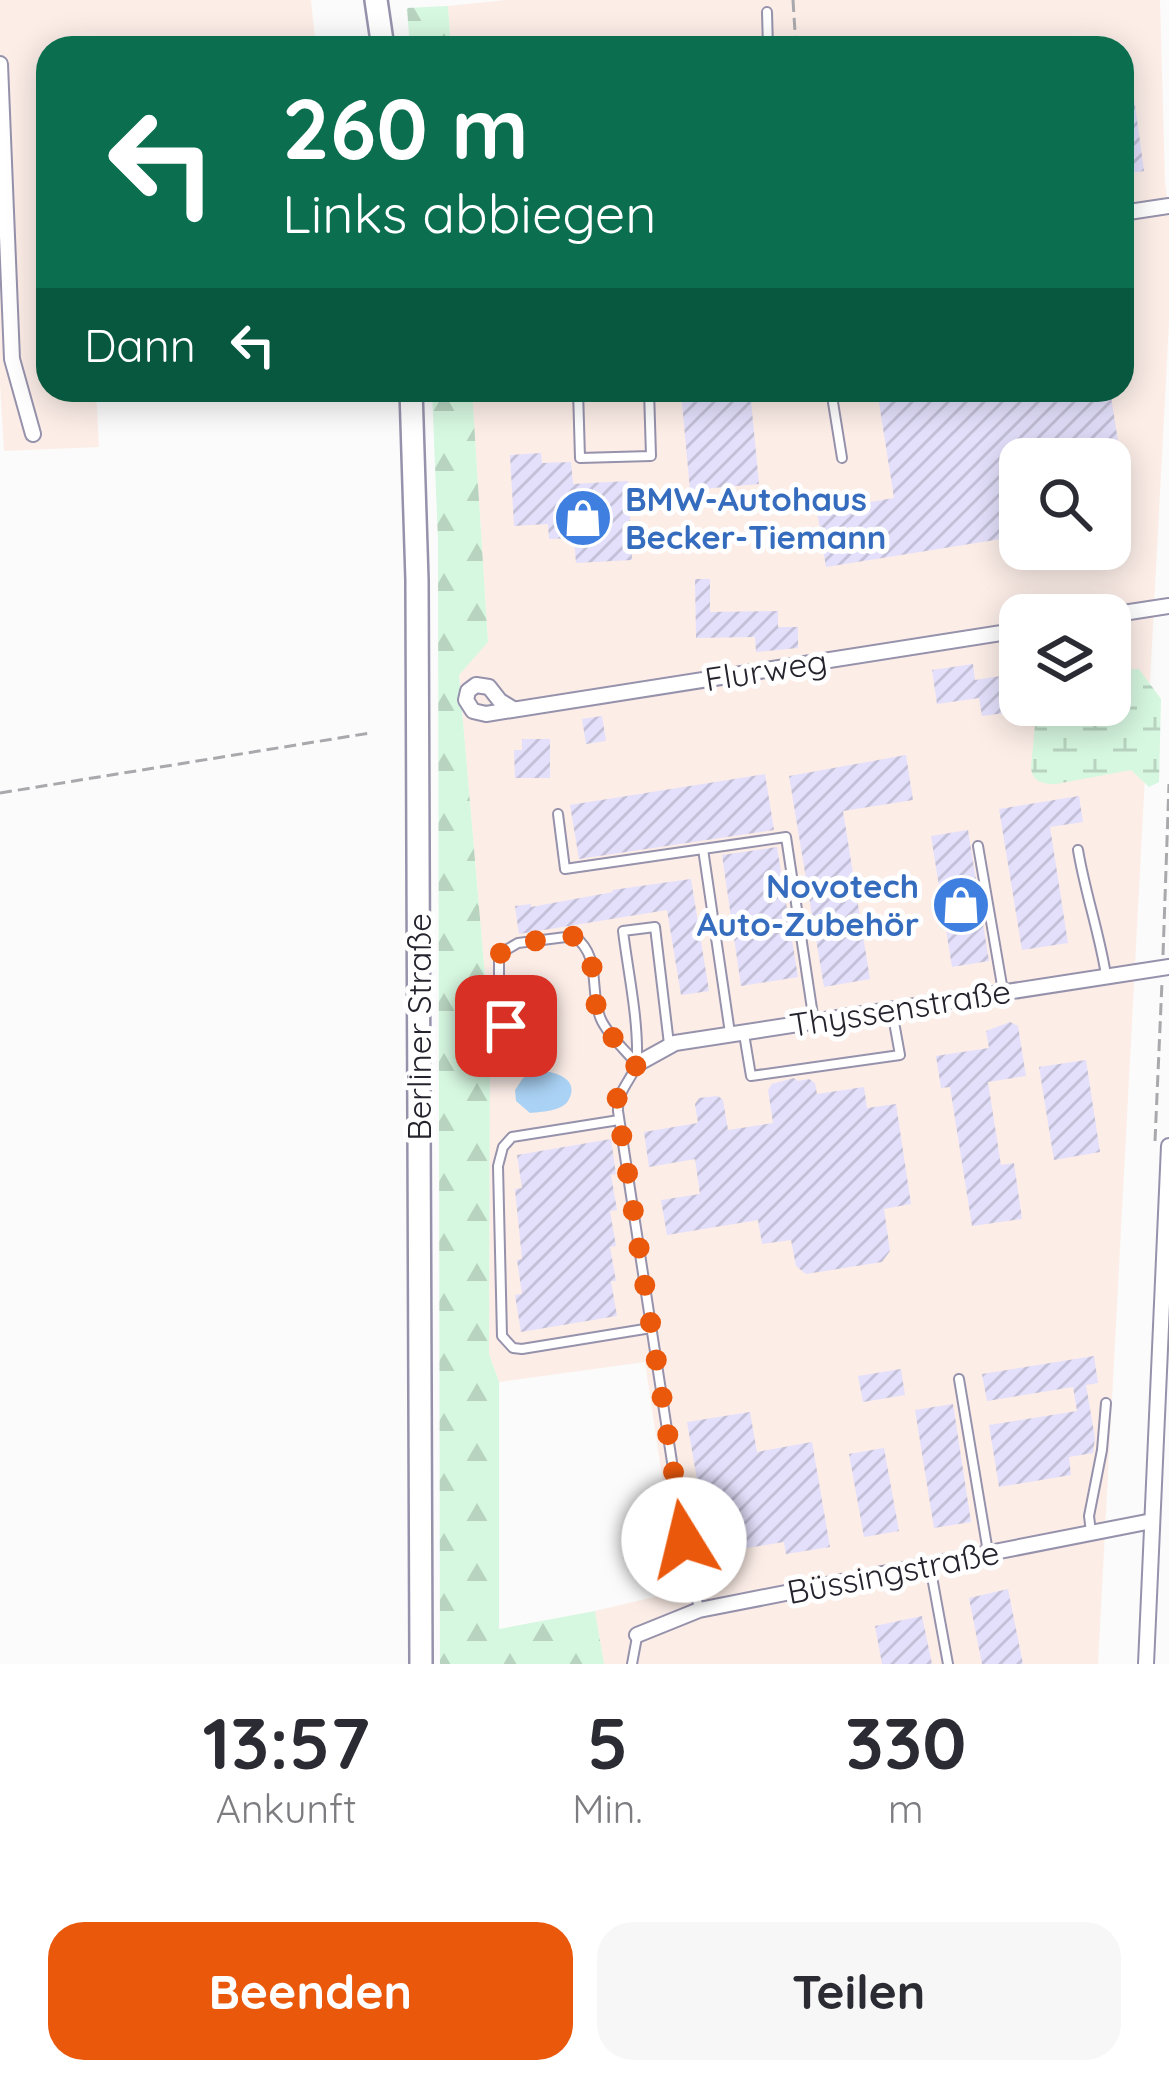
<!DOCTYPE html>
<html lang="de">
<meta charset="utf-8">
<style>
body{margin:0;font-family:Quicksand,sans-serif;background:#f7f7f7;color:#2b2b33;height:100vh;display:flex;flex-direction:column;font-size:45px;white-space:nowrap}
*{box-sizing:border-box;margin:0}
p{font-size:39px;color:#7c7c81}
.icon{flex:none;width:66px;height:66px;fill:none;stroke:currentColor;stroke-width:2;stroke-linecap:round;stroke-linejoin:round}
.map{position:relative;height:1664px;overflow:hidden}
.panel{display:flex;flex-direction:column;background:#fff;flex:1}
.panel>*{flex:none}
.guide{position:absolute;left:36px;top:36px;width:1098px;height:366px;border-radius:36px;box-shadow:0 6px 30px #0003;background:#0b6e4f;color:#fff;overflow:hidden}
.controls{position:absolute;left:999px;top:438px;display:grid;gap:24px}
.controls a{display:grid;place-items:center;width:132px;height:132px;border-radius:24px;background:#fff;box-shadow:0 6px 30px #0003;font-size:60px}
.pin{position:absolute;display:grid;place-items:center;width:102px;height:102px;color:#fff;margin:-51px;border-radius:24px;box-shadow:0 6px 18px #0006}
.me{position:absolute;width:132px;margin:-66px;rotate:351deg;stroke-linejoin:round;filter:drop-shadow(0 0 9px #0008)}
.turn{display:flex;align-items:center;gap:42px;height:252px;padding:0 48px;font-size:54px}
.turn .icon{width:156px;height:156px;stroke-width:2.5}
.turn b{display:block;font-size:84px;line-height:102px}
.then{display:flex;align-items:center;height:114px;padding:0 48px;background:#0003;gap:24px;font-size:45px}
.eta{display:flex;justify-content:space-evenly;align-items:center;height:204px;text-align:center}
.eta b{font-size:72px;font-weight:700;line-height:84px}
.cta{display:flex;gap:24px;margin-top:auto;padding:24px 48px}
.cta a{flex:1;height:138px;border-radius:36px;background:#ea580c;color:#fff;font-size:48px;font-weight:700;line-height:138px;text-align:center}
.cta a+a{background:#f7f7f7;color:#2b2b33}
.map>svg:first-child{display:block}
.industrial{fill:#fcede7;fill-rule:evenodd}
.forest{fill:url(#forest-firs)}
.wetland{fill:url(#wetland-marsh)}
.water{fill:#aad2f4}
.building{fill:url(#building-hatch)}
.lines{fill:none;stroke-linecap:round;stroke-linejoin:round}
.service-casing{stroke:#9692ac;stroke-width:12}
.minor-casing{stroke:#9692ac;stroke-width:18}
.primary-casing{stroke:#9692ac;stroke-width:26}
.path{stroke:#a9a8ac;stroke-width:3;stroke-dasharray:12 6;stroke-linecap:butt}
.service{stroke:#fff;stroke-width:8}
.minor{stroke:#fff;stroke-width:14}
.primary{stroke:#fff;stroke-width:21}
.route{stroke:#ea580c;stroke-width:21;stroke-dasharray:0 37.8}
.labels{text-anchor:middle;stroke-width:10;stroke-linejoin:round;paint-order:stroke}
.shop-label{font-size:33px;font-weight:bold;fill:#366cbe;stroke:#fff;text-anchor:start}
.street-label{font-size:33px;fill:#25242e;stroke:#fff}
</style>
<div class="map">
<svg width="1169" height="1664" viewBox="0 0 1169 1664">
<defs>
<pattern id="forest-firs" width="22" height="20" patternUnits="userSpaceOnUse" patternTransform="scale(3)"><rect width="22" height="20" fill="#d6f7e0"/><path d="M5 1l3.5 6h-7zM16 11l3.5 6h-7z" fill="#b8d4c0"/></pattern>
<pattern id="wetland-marsh" width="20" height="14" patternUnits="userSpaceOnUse" patternTransform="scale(3)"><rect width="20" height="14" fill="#d6f7e0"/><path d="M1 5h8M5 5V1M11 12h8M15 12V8" fill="none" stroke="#b8d4c0"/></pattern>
<pattern id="building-hatch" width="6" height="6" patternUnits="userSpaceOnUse" patternTransform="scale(3)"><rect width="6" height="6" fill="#e4e0fc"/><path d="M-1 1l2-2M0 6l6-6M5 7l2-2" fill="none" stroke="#c3c0d8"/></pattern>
</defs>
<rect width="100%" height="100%" fill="#fbfbfb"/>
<g class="industrial">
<path d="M0,0H311L316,48H48V390H96L99,447L4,451L0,384Z"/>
<path d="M506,0H1160L1165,182L1169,214V323L1098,1664H604L595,1611L679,1591L645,1362L499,1382L489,1354L490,1034L459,674L488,641L472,390H1122V48H451L448,6ZM1020,459H1110V549H1020ZM1020,615H1110V705H1020Z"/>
</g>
<g class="forest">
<path d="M448,6L451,48H410L407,8Z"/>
<path d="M432,390H472L488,642L459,675L490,1034L489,1354L499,1382V1629L595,1611L604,1664H440L438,540Z"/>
</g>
<path class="wetland" d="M1132,669H1139L1161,699L1159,782L1149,787L1131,770L1056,784C1043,784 1032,782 1031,767L1037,705H1110V674Z"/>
<path class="water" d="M540,1071C556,1071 581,1080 568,1101C562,1111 540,1112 530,1113L516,1101L515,1090L523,1078Z"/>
<g class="building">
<path d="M1134,98L1144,171L1122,174V100Z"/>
<path d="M704,390H750L759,484L690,490L681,392Z"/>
<path d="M877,390H1110L1130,518L1110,522V459H1020V536L826,567L817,511L894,498Z"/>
<path d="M541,453L542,463L571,462L573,484L628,481L632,560L576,563L574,538L549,539L548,524L514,526L510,455Z"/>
<path d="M695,579H710V612L778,611V627H798V648L756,652L755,637L696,638Z"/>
<path d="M1020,651V689L1013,690L1007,653Z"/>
<path d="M973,664L975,680L1007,675L1012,712L982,716L979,698L937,704L932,670Z"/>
<path d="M602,716L606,741L586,744L582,719Z"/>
<path d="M522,739H550V778H515L514,750H522Z"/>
<path d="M906,755L913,800L843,811L870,979L824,987L789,776Z"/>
<path d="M765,774L774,830L579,859L570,805Z"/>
<path d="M1079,796L1083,822L1050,827L1068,943L1022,950L999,809Z"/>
<path d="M968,830L989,961L952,967L931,836Z"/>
<path d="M777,847L798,977L741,986L722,855Z"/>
<path d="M691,879L709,991L681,995L667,910L519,934L515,906L531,904V907L613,892L612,890Z"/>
<path d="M1010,1022L1018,1026L1026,1076L988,1082L1001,1165L1014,1163L1022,1219L972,1226L950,1087L941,1088L936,1056L989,1048L986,1031Z"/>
<path d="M1086,1060L1100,1152L1054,1160L1039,1067Z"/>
<path d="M794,1078L798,1081L809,1079L815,1083L817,1094L864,1087L867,1108L896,1104L911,1204L884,1209L890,1251L882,1262L806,1274L796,1266L791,1240L762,1244L758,1220L667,1235L661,1200L700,1194L695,1159L649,1167L644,1132L698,1123L695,1104L699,1098L718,1096L723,1100L728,1130L773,1123L768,1090L772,1084Z"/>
<path d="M611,1139L616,1174L611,1175L617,1210L610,1211L616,1246L610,1247L616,1281H611L617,1316L521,1332L515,1295L522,1294L517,1260L522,1259L515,1189L522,1188L517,1155Z"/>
<path d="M1094,1356L1098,1383L1086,1385L1095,1438L1093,1453L1069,1457L1071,1475L999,1487L989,1425L1077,1411L1073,1387L987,1401L982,1374Z"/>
<path d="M901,1369L905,1395L863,1402L858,1376Z"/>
<path d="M953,1404L971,1522L934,1528L915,1410Z"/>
<path d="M750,1412L757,1452L812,1442L830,1547L786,1554L784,1542L710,1554L687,1422Z"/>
<path d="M884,1448L899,1531L864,1537L849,1454Z"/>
<path d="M1008,1589L1023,1664H982L969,1598Z"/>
<path d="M922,1616L932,1664H882L875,1626Z"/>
</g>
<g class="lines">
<defs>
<g id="service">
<path d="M767,12L768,48"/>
<path d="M578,390L580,458L651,456L649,390"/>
<path d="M831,390L842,458"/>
<path d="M558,814L565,869L703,849"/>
<path d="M978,846L1003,991"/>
<path d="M1078,850C1085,892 1099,932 1106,975"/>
<path d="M522,1030L506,1026L499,1014V954L518,943L574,936C602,957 589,988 600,1017C606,1033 625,1050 636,1063"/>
<path d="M730,1033L703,849L786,837L814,1022"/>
<path d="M744,1034L751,1076L900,1055L892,1011"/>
<path d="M669,1044L655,927L623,931C628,972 638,1016 637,1058C636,1078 617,1087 618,1111L684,1540L699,1609"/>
<path d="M619,1120L512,1137L503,1147L498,1166L502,1336L513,1348L522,1349L651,1328"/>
<path d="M959,1379L988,1552"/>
<path d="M1091,1532L1089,1516L1102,1450L1106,1403"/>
<path d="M930,1566L948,1664"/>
<path d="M632,1664L637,1637"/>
</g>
<g id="minor">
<path d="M0,64L12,359L33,434"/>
<path d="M1122,213L1169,206"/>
<path d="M1110,615L1169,606"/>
<path d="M513,709L500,701L489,687L476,685L468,691L466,700L473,711L486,714L1020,630"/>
<path d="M637,1064L675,1043L1169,967"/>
<path d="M637,1635L699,1610L1152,1521"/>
<path d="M1146,1664L1169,1146"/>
</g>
<g id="primary">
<path d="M376,0L383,48"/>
<path d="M411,390L417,580L421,1664"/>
</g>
</defs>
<use href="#service" class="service-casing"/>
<use href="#minor" class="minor-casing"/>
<use href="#primary" class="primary-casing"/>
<g class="path">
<path d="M793,0L796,48"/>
<path d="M0,793L370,733"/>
<path d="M1163,955L1169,784"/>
<path d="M1155,1141L1162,982"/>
</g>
<use href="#service" class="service"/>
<use href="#minor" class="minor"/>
<use href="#primary" class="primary"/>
</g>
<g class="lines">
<path class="route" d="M506,1026L499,1014V954L518,943L574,936C602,957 588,989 600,1018C607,1034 626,1051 637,1064L617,1096L618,1111L684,1540"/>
</g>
<defs>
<symbol id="shop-disc" viewBox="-11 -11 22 22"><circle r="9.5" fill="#3f7fe0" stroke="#fff"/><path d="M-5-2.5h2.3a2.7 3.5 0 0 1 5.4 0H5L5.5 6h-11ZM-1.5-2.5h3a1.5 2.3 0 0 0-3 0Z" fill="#fff"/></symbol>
</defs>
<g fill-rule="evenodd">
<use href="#shop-disc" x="550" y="485" width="66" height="66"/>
<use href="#shop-disc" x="928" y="872" width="66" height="66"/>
</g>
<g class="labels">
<g class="shop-label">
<text x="625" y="511">BMW-Autohaus<tspan x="625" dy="38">Becker-Tiemann</tspan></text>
<text x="919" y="898" text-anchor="end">Novotech<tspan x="919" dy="38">Auto-Zubehör</tspan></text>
</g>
<g class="street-label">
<text transform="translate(766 670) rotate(-9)" y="12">Flurweg</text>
<text transform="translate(900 1008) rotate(-9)" y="12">Thyssenstraße</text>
<text transform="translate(419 1027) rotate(-90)" y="12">Berliner Straße</text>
<text transform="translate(893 1572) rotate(-11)" y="12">Büssingstraße</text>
</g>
</g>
</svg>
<div class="controls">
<a><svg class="icon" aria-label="search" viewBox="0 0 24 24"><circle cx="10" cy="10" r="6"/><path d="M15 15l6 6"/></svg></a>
<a><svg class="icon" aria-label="layers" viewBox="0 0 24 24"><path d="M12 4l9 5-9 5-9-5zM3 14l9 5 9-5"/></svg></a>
</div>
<div class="pin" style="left:506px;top:1026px;background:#d93025"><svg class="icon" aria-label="arrive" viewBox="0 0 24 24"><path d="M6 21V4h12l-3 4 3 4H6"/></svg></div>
<svg class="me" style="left:684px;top:1540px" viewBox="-20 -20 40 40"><circle r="19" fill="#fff"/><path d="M0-13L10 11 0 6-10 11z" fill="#ea580c"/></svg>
<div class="guide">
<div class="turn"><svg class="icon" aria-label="left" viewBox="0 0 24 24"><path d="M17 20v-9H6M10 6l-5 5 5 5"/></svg><div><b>260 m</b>Links abbiegen</div></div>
<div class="then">Dann<svg class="icon" aria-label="left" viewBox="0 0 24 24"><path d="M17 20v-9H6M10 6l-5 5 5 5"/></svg></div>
</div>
</div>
<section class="panel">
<div class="eta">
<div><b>13:57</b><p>Ankunft</p></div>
<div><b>5</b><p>Min.</p></div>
<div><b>330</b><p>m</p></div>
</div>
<div class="cta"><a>Beenden</a><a>Teilen</a></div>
</section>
